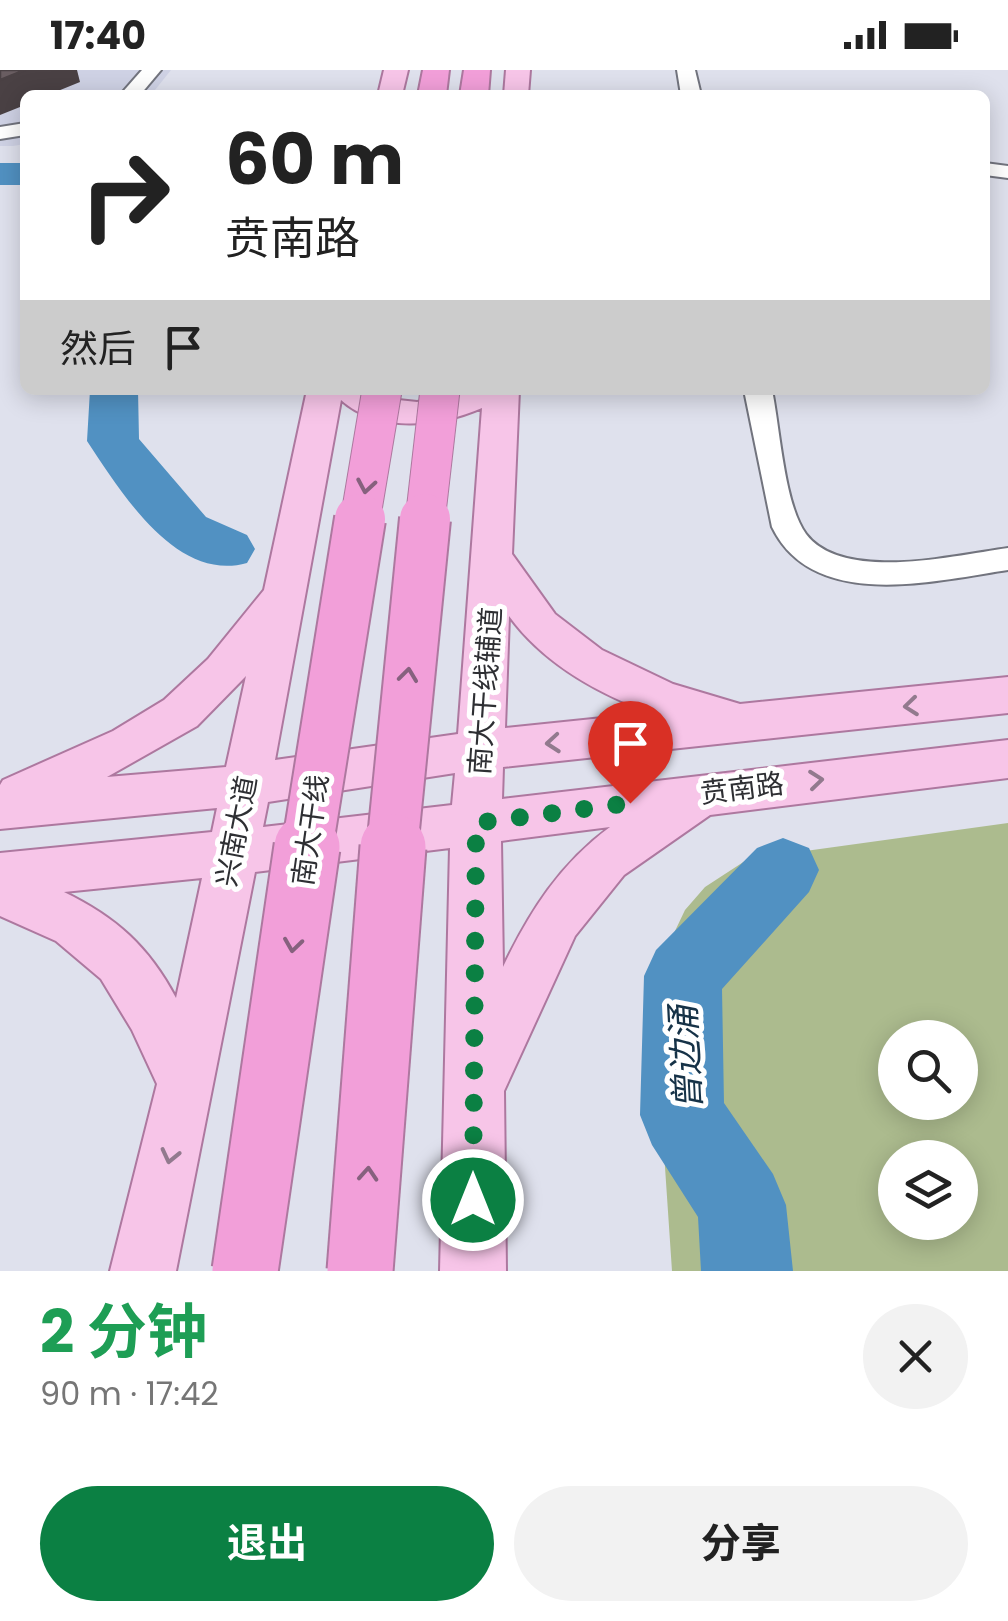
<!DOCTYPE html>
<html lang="zh">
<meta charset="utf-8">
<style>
body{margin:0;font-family:Poppins,"Noto Sans SC",sans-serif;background:#f2f2f2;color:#222;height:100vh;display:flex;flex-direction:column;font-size:38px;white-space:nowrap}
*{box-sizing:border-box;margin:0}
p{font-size:32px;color:#767676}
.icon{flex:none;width:55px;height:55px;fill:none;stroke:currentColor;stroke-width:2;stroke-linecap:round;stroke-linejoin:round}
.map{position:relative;height:1201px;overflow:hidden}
.side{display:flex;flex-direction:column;background:#fff;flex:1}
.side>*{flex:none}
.guide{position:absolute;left:20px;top:20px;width:970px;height:305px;border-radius:15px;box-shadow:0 5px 25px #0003;background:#fff;color:#222;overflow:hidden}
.fabs{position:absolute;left:878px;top:950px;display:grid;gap:20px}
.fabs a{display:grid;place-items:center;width:100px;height:100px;border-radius:50%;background:#fff;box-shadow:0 5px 25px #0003;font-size:50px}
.pin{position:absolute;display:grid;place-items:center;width:85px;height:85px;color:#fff;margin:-102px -42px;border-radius:50% 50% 50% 0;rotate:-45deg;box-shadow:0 0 10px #0007}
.pin .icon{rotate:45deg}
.me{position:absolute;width:110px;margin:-55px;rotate:0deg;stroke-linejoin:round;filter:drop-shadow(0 0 8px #0008)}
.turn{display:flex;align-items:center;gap:35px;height:210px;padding:0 40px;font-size:45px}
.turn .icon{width:130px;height:130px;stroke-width:2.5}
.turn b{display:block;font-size:70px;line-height:85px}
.then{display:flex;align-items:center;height:95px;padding:0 40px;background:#0003;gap:20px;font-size:38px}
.round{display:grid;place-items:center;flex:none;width:105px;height:105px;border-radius:52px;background:#f2f2f2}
.headline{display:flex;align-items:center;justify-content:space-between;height:170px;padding:0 40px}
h1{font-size:60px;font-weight:700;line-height:75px;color:#1e9e55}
.primary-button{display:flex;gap:20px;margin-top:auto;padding:20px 40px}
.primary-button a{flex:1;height:115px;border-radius:60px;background:#0b8043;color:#fff;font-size:40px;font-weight:700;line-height:115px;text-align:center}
.primary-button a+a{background:#f2f2f2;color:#222}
.status{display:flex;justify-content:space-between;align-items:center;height:70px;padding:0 50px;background:#fff;direction:ltr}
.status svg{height:28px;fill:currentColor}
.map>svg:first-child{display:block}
.built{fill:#cfd2e5}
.green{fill:#acbb8e;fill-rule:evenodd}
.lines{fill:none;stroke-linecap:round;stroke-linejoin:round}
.river{fill:#5191c2;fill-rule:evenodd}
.minor-casing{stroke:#72747e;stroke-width:4}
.major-casing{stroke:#ad789f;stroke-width:4}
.highway-casing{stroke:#ad789f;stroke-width:4}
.minor{fill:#fff;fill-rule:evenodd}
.major{fill:#f7c5e8;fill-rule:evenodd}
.highway{fill:#f29fd9;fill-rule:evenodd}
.highway-bridge-far2-casing{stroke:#ad789f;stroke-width:41;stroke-linecap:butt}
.highway-bridge-far1-casing{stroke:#ad789f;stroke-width:54;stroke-linecap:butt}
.highway-bridge-casing{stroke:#ad789f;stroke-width:69;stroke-linecap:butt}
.highway-bridge-far2{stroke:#f29fd9;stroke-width:39}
.highway-bridge-far1{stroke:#f29fd9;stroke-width:50}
.highway-bridge{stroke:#f29fd9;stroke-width:65}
.shaded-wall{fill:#4a4144}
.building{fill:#695d61;stroke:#4a4144;stroke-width:2.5}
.oneway{stroke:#86617e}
.oneway2{stroke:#927a8e}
.route{stroke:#0b8043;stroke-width:18;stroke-dasharray:0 32.4}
.labels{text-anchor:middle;stroke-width:10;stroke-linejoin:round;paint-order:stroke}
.street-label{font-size:28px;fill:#2e2f33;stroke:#fff}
.near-water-label{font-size:35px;font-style:italic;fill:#163247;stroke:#fff}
</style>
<div class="status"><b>17:40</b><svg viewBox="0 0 49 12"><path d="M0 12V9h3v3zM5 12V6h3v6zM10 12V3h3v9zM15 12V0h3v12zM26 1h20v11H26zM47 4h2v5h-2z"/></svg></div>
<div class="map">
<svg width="1008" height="1201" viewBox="0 0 1008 1201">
<rect width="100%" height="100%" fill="#dfe1ed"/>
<path class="built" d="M0,0H171L151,25H25V74L13,76H0Z"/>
<path class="green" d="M1008,753V1201H672L654,934L655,903L685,840L705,817L748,789ZM895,968H960V1032H895ZM895,1088H960V1152H895Z"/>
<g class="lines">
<g class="river">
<rect x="0" y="93" width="25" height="22"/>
<path d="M90,320H138L139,369L206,447L247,465L255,479L247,493C176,513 121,422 87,371Z"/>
<path d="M783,768L809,778L819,800L809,822L722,919L724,1033L773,1104L786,1135L793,1201H701L698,1147L652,1075L640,1045L644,906L656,880L757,778Z"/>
</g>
<defs>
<g id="minor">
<path d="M142,0H161L140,25H120Z"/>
<path d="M677,0H695L701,25H681Z"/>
<path d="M25,53V65L0,69V57Z"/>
<path d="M985,93L1008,96V108L985,105Z"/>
<path d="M744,320H772C780,358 784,434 806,464C843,513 956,485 1008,478V500C934,511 813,542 772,457Z"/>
</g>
<g id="major">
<path d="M384,0H408L402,25H378Z"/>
<path d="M506,0H530L528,25H504Z"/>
<path d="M307,320H371L389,329L417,332L445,328L463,320H519L512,484L555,544L602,580L673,614L740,634L1008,607V643L503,697L502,729L1008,670V708L710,745L624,805L575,866L504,1021L506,1201H440L450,778L255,802L176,1201H110L157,1014L132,960L101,909L56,871L0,846V783L212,762L217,738L0,759V715L3,710L113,661L164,630L208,589L264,520ZM341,330C378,363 439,357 482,338L458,664L275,690ZM509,546C544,594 597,623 651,643L505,658ZM246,606L226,697L107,707L197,656ZM455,703L452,735L263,757L268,732ZM610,757C560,794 530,841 503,897L501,771ZM202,808L176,928C149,877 116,847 64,822Z"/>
</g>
<g id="highway">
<path d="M423,0H449L446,25H418Z"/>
<path d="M464,0H490L488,25H460Z"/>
</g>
</defs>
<use href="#minor" class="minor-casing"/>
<use href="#major" class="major-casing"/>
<use href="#highway" class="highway-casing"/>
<use href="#minor" class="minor"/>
<use href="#major" class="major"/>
<use href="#highway" class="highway"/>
<defs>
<g id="highway-bridge-far2">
<path d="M360,451L382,320"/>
<path d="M425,451L440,320"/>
</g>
<g id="highway-bridge-far1">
<path d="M307,779L360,449"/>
<path d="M392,779L425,449"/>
</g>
<g id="highway-bridge">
<path d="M245,1201L307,777"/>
<path d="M360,1201L393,777"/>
</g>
</defs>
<use href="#highway-bridge-far2" class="highway-bridge-far2-casing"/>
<use href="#highway-bridge-far1" class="highway-bridge-far1-casing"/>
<use href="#highway-bridge" class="highway-bridge-casing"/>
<use href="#highway-bridge-far2" class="highway-bridge-far2"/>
<use href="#highway-bridge-far1" class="highway-bridge-far1"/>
<use href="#highway-bridge" class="highway-bridge"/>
</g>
<path class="shaded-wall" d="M25,0H77L80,12L48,25H25V35L0,45V10Z"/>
<path class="building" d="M0,0H25L0,10Z"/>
<defs><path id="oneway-chevron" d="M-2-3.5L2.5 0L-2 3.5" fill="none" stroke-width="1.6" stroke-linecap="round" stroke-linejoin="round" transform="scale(2.5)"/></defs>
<g class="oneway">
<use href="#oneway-chevron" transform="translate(366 416) rotate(100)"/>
<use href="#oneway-chevron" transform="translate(408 605) rotate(-83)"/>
<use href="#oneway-chevron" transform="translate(293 875) rotate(98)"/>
<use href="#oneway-chevron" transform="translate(368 1104) rotate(-86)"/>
</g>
<g class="oneway2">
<use href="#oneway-chevron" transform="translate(911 636) rotate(174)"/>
<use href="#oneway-chevron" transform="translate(553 673) rotate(175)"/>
<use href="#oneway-chevron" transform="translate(816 710) rotate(-6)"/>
<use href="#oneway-chevron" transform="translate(170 1086) rotate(103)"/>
</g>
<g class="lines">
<path class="route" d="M473,1130L476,753L630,733"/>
</g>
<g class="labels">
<g class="street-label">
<text transform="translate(485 621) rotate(-86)" y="10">南大干线辅道</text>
<text transform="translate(742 718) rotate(-7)" y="10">贲南路</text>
<text transform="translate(310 760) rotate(-82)" y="10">南大干线</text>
<text transform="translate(236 761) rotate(-79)" y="10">兴南大道</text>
</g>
<g class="near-water-label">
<text transform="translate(686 988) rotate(-93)" y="12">曾边涌</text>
</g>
</g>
</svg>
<div class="fabs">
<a><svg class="icon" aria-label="search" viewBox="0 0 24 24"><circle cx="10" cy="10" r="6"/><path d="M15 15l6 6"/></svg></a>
<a><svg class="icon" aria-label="layers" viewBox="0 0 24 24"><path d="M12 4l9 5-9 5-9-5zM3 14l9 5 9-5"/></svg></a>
</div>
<div class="pin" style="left:630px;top:733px;background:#d93025"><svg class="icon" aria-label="arrive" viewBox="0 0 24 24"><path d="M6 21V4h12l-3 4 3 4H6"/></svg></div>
<svg class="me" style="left:473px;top:1130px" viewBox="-20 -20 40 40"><circle r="17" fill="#0b8043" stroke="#fff" stroke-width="3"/><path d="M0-11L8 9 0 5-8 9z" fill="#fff"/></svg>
<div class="guide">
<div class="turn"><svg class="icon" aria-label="right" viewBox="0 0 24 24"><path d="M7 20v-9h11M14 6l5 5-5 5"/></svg><div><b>60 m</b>贲南路</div></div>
<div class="then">然后<svg class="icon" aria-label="arrive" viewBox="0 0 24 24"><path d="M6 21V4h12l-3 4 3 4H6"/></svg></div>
</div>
</div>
<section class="side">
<div class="headline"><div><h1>2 分钟</h1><p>90 m · 17:42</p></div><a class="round"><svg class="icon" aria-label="close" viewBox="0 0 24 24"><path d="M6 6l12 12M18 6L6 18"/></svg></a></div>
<div class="primary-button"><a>退出</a><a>分享</a></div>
</section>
